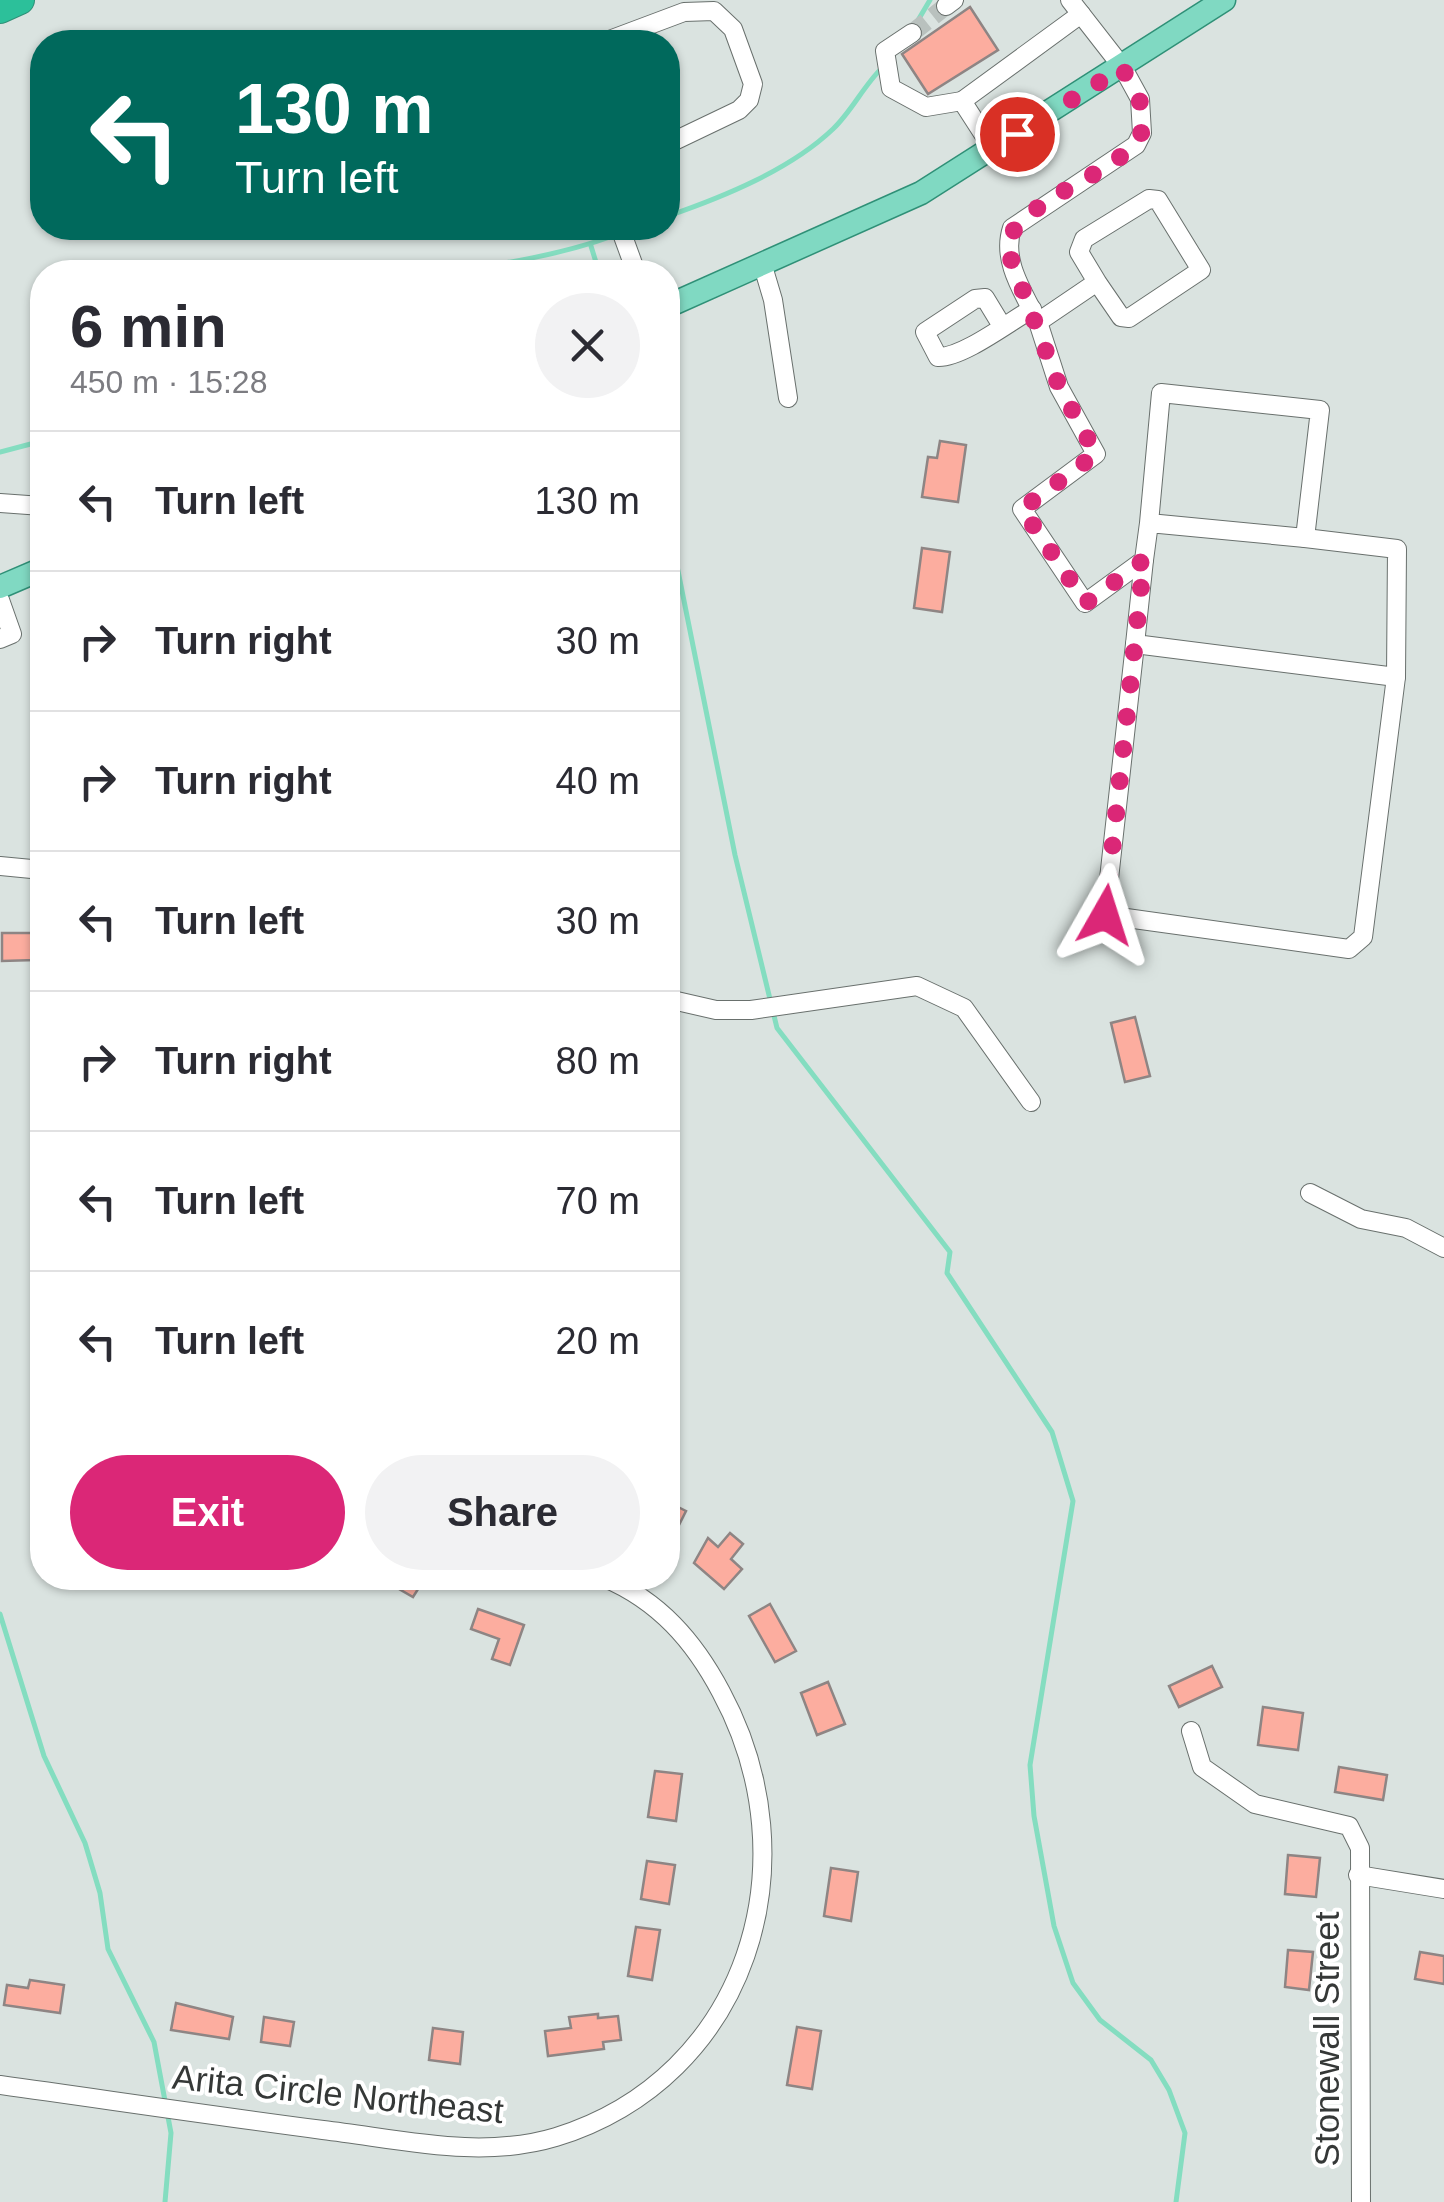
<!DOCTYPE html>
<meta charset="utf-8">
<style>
body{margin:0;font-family:Arial,sans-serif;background:#f2f2f3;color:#2b2b33;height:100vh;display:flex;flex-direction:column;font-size:38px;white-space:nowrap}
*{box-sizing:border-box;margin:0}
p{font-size:32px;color:#7c7c81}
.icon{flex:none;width:55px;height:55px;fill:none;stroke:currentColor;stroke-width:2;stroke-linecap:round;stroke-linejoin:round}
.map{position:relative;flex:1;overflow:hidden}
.panel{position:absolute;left:30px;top:260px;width:650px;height:1330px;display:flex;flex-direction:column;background:#fff;border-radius:40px;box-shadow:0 2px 8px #0004}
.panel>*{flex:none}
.banner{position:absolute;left:30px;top:30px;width:650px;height:210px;border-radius:40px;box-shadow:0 2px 8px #0004;background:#00695c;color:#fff;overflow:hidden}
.pin{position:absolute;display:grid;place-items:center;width:85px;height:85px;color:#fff;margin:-42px;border:5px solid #fff;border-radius:50%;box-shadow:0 2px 10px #0007}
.me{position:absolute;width:110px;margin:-55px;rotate:6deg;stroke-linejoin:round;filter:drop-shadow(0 0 8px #0008)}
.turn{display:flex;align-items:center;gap:35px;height:210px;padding:0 40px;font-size:45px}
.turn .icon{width:130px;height:130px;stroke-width:2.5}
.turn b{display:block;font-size:70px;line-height:85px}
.round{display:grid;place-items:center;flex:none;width:105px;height:105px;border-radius:52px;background:#f2f2f3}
.headline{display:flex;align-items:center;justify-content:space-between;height:170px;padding:0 40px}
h1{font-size:60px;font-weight:700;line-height:75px}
.primary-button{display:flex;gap:20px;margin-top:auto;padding:20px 40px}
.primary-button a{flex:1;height:115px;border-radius:60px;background:#db2777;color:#fff;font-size:40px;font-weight:700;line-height:115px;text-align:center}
.primary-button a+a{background:#f2f2f3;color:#2b2b33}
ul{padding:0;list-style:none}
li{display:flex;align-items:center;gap:30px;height:140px;padding:0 40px;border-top:2px solid #e1e1e2}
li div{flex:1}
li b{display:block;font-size:38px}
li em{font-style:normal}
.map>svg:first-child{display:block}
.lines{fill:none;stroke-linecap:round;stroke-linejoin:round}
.stream{stroke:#84ddc0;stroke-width:5}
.building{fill:#fcad9f;stroke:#8e8584;stroke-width:2.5}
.minor-tunnel{stroke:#b9c1be;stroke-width:18;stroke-dasharray:18 9;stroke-linecap:butt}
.minor-casing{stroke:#69706d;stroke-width:20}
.major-casing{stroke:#2f9077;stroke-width:25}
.highway-casing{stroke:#2f9077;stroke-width:30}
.minor{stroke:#fff;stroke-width:18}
.major{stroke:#80d9c2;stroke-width:22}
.highway{stroke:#2cc09a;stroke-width:28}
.route{stroke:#db2777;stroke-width:18;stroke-dasharray:0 32.4}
.labels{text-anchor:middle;stroke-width:8;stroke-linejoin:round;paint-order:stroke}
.street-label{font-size:35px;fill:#353837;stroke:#fff}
</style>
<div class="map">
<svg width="1444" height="2202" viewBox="0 0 1444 2202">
<rect width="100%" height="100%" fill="#dae3e0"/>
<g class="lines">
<g class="stream">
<path d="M914,27L930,0"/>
<path d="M668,216C723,197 790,170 833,129C852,111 864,85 882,68"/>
<path d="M591,246L599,272"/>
<path d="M428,272C491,268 575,253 633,228"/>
<path d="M0,452L42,441"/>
<path d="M668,521L735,855L777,1028L950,1252L947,1273L1052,1432L1073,1501L1030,1765L1034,1816L1054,1926L1073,1983L1100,2020L1151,2060L1169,2090L1185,2133L1176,2202"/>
<path d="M0,1614L44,1756L85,1843L100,1893L108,1949L154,2042L171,2133L165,2202"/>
</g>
</g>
<g class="building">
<path d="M970,7L998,50L928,94L902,54Z"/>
<path d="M940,441L966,445L958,502L922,497L928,457L937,458Z"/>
<path d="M922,548L950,552L942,612L914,608Z"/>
<path d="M2,933H35V960L2,961Z"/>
<path d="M1135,1017L1150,1076L1125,1082L1111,1023Z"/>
<path d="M668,1502L686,1511L668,1547Z"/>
<path d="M730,1533L743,1544L731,1559L742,1569L724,1589L694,1563L708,1538L718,1547Z"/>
<path d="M380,1578H425L413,1597Z"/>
<path d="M770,1604L796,1651L775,1662L749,1616Z"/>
<path d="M478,1609L524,1625L510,1665L492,1659L499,1639L471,1629Z"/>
<path d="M1212,1666L1222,1687L1179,1707L1169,1686Z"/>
<path d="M828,1682L845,1724L817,1735L801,1693Z"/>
<path d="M1263,1707L1303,1713L1298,1750L1258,1745Z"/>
<path d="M1339,1767L1387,1775L1383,1800L1335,1792Z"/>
<path d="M655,1771L682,1774L676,1821L648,1817Z"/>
<path d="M1288,1855L1320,1858L1316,1897L1285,1894Z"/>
<path d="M647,1861L675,1865L669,1904L641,1899Z"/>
<path d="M831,1868L858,1872L851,1921L824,1916Z"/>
<path d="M636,1927L660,1930L652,1980L628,1976Z"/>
<path d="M1288,1950L1313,1952L1309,1990L1285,1987Z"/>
<path d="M1420,1952L1444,1956V1984L1415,1979Z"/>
<path d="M30,1980L64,1985L60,2013L4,2005L7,1985L28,1988Z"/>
<path d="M176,2003L233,2017L229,2039L171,2030Z"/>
<path d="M598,2014V2018L618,2016L621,2040L603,2042L604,2049L548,2056L545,2031L571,2028L569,2017Z"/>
<path d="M264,2017L294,2022L290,2046L261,2042Z"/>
<path d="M797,2027L821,2031L812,2089L787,2085Z"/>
<path d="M433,2028L463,2032L460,2064L429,2060Z"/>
</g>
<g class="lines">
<path class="minor-tunnel" d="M912,33L946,6"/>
<defs>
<g id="minor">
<path d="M1070,0L1123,68L1140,99L1142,133L1136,145L1012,228C1001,261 1024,293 1038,322L1097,282L1079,252L1084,239L1149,199L1158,200L1201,270L1129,318L1121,317L1097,282"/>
<path d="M946,6L954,0"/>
<path d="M912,33L885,51L891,88L926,107L962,101L993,149"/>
<path d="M604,42L684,12L714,11L733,29L753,84L749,100L739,110L668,144"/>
<path d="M962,101L1081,14"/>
<path d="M620,228L636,272"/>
<path d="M762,263L773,300L788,398"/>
<path d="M1038,322L1059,387L1096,454L1022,509L1085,603L1144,560L1149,523L1305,538L1320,410L1161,393L1149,523"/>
<path d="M1002,326L985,298L975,299L925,332L938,357C962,358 1009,322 1032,309"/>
<path d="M0,503L42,506"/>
<path d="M1144,560L1135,644L1396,677L1397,549L1305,538"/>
<path d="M0,600L12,634L0,639"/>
<path d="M1135,644L1105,915L1349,949L1363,937L1396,677"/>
<path d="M0,866L42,870"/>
<path d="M668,999L716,1010H751L917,986L964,1008L1031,1102"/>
<path d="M1310,1193L1361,1219L1406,1228L1444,1248"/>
<path d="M1191,1731L1202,1767L1255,1804L1349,1826L1360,1848L1361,2202"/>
<path d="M1358,1875L1444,1889"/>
<path d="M0,2085C108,2100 215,2116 323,2130C400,2139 480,2160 556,2137C749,2077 813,1862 721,1692C694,1641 659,1601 605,1578"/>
</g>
<g id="major">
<path d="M668,306L921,193L1224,0"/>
<path d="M0,587L42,569"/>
</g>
<path id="highway" d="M0,9L20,0"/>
</defs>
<use href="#minor" class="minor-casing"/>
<use href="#major" class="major-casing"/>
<use href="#highway" class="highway-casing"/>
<use href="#minor" class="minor"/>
<use href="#major" class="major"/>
<use href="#highway" class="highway"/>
</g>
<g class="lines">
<path class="route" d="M1017,134L1122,68C1131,84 1142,100 1144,118C1147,170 1023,190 1006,246L1059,386L1096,454L1022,509L1086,603L1144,560L1105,915"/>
</g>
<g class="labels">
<g class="street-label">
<text transform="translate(1327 2039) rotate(-90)" y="12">Stonewall Street</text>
<text transform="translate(338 2094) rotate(6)" y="12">Arita Circle Northeast</text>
</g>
</g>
</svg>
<div class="pin" style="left:1017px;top:134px;background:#d93025"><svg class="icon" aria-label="arrive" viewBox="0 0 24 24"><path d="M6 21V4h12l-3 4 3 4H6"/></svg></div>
<svg class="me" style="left:1105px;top:915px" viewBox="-20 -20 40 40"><path d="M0-17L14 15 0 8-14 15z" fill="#db2777" stroke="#fff" stroke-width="4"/></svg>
<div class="banner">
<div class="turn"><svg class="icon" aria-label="left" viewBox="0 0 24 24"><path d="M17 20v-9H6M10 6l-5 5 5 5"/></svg><div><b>130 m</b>Turn left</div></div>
</div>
<section class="panel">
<div class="headline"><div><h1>6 min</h1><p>450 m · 15:28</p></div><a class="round"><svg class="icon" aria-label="close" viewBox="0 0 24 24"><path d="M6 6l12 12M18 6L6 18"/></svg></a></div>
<ul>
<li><svg class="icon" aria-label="left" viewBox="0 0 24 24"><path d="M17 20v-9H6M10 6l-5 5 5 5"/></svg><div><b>Turn left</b></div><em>130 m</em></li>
<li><svg class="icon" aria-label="right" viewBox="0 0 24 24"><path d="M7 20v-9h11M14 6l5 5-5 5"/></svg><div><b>Turn right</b></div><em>30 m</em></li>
<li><svg class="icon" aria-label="right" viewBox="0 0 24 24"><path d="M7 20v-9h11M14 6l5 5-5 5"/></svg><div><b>Turn right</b></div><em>40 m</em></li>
<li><svg class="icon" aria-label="left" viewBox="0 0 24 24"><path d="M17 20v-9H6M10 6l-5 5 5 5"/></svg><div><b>Turn left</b></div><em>30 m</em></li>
<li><svg class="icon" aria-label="right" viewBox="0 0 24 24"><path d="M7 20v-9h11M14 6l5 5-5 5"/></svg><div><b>Turn right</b></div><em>80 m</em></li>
<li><svg class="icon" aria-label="left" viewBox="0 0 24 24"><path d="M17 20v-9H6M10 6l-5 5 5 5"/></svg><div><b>Turn left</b></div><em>70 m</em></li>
<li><svg class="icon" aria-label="left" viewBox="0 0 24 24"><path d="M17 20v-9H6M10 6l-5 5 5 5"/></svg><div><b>Turn left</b></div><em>20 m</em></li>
</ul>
<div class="primary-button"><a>Exit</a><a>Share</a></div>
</section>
</div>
